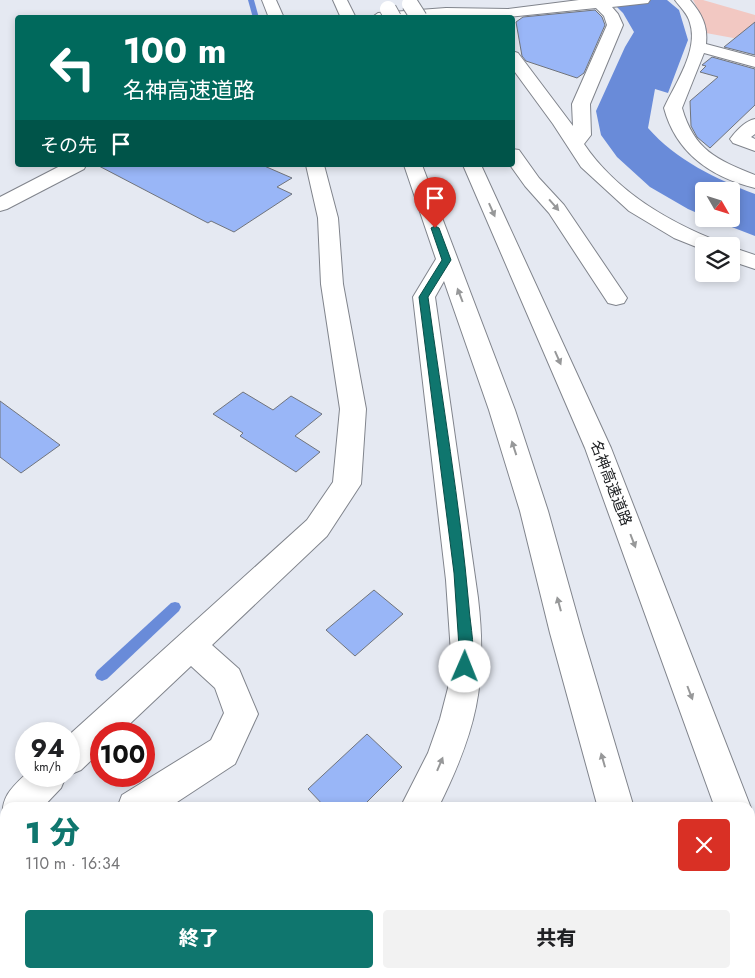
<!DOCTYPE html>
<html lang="ja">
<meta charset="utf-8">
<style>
body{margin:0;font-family:Jost,"Noto Sans JP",sans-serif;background:#f2f2f2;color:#202124;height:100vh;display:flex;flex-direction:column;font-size:19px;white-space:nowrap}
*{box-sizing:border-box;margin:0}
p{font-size:16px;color:#757577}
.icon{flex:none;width:28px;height:28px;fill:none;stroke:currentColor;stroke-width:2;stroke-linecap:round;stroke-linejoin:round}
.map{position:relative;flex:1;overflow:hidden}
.details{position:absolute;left:0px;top:802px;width:755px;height:176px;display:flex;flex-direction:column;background:#fff;border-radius:15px 15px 0 0;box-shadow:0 2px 8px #0003}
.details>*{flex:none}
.guide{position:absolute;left:15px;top:15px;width:500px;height:152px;border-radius:5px;box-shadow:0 2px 8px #0003;background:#00695c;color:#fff;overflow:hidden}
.needle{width:32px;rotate:129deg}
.fabs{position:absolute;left:695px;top:182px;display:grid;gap:10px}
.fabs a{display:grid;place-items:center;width:45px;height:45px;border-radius:5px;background:#fff;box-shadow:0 2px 8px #0003;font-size:25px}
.speed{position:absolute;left:15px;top:722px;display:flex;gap:10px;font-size:25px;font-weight:700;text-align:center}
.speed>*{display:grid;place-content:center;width:65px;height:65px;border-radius:50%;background:#fff;box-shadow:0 2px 8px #0003;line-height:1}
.speed small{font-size:12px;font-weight:400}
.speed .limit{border:8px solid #d22;background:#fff;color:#111}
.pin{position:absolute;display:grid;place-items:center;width:42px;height:42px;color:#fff;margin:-51px -21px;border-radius:50% 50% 50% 0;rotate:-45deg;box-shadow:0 0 5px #0007}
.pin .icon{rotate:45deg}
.me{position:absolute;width:55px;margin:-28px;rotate:1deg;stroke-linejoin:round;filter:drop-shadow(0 0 4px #0008)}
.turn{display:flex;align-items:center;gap:18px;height:105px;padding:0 25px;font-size:22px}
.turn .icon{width:65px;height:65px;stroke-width:2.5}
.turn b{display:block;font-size:35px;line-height:42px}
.then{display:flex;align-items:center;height:48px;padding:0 25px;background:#0003;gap:10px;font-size:19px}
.round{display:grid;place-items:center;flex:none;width:52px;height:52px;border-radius:5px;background:#f2f2f2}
.headline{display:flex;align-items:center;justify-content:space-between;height:85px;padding:0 25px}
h1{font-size:30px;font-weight:800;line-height:38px;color:#0f766e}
.cta{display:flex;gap:10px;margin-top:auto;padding:10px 25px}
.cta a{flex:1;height:58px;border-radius:5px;background:#0f766e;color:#fff;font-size:20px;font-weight:800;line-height:58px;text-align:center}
.cta a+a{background:#f2f2f2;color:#202124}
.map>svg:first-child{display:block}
.green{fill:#f2c8c2}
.water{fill:#698bd9}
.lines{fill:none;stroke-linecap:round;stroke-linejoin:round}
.stream{fill:#698bd9;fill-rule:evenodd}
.building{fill:#99b6f7;stroke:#70747c}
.minor-casing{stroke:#80848c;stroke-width:2}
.highway-casing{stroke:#80848c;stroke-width:2}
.minor{fill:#fff;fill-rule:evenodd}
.highway{fill:#fff;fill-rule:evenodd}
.highway-bridge-casing{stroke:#80848c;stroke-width:18;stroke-linecap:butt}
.highway-bridge{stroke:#fff;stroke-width:16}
.oneway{fill:#979899}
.route{fill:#0f766e;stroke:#0a4d48}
.labels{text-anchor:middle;stroke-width:4;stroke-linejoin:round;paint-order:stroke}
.street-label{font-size:15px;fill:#181a1d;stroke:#fff}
</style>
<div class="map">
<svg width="755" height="978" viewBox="0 0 755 978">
<rect width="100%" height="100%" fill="#e5e9f2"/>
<path class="green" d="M693,0H703L755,15V42L706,33L701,15Z"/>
<path class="water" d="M610,0H667L679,10L688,40L668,93L655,89L648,128C676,160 716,179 755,194V236L711,219H731V191H704V216L688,209L650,187L617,157L601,135L596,111L625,47L634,32L623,13Z"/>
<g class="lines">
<g class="stream">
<path d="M248,0H254L259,18H253Z"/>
<path d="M175,602L179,603L181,607L179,611L107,679L102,681L97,679L95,675L97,671L171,603Z"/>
</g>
</g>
<g class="building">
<path d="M595,10L602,17L605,25L584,73L577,78L526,61L522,56L516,22L523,17Z"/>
<path d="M755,22V55L724,47Z"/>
<path d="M712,57L755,69V105L710,148L697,137L691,126L690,101L718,77L700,72L706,66L702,65Z"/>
<path d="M97,165H262L292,178L277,187L292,194L234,232L211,221L208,223Z"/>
<path d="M243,392L273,410L291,396L322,414L295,436L320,452L296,472L240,436L243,433L213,414Z"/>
<path d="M0,401L60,445L21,473L0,457Z"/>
<path d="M374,590L403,614L355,656L326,630Z"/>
<path d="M367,734L402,767L361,808H326L308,789Z"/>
</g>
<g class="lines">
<defs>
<g id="minor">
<path d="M262,0H276L284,18H269Z"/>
<path d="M579,0H650L648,3L612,7L618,14L623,25L590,104L591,135L584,144C616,191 668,222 720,242L723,246H704V250L674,238L629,211L581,167L553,124L512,68V51L518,53L573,126L572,104L607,25L604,16L596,8L508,17L371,18L378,13L446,8L508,9Z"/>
<path d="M675,0H690C702,14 708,26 706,44L755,57V67L704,53L682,108C694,150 717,160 755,175V188C711,177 676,153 664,108C675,84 699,50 690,23C688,14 680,7 675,0Z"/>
<path d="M755,119V134L751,137L755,139V151L733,143L730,139C736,131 745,121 755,119Z"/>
<path d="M62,165H86L84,169L7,209L0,211V197Z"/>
<path d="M306,165H324L338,218L343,284L366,409L361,484L327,536L212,645L239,669L258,714L235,764L168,808H117L122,795L211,740L224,713L215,688L191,666L119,734H101V751L81,770L69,775V735L307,520L333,482L340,409L321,284L318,218Z"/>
<path d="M731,247L755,255V269L731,261Z"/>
<path d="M26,774V776H66L61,788L42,808H5V821H3C0,798 11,788 26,774Z"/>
<path d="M5,935V974H14L0,978V937Z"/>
</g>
<g id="highway">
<path d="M333,0H347L356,18H341Z"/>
<path d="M512,149L519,150L539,178L564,205L627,298L624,303L616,305L608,303L549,213L525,186L510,165H512Z"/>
<path d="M404,165H422L515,410L548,511L582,633L634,808H598L550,633L520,511L489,410L444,281L435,297L478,598C488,683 476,732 438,808H400L428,753L440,719L448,688L451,653L446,580L413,297L436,259Z"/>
<path d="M463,165H481L611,448L751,808L750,810V808H715L585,448Z"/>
<path d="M750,833L755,836V884L750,882Z"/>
<path d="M639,974H679L680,978H640Z"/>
</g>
</defs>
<use href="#minor" class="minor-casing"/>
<use href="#highway" class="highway-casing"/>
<use href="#minor" class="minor"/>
<use href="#highway" class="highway"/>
<defs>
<g id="highway-bridge">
<path d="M410,4L419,18"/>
<path d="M388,9L393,18"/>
</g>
</defs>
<use href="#highway-bridge" class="highway-bridge-casing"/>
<use href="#highway-bridge" class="highway-bridge"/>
</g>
<defs><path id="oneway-solid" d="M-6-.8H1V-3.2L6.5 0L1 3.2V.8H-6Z" transform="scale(1.25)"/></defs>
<g class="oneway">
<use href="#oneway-solid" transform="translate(554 205) rotate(49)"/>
<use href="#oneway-solid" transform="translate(492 210) rotate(66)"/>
<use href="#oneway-solid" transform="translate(460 295) rotate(-111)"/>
<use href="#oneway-solid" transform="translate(558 358) rotate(66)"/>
<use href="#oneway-solid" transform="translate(514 448) rotate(-108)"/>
<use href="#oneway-solid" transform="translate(633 541) rotate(69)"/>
<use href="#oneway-solid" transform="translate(559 604) rotate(-105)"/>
<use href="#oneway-solid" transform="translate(690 693) rotate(69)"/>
<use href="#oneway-solid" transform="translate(603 760) rotate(-106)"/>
<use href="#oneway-solid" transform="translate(440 764) rotate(-67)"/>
</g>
<path class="route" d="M435,226L439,228L451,260L428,297C442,400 460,503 469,607C470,624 477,655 470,671L465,673L460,671L458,667L459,647L454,573L419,297L442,260L431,228Z"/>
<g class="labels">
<g class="street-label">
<text transform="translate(611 483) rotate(69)" y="5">名神高速道路</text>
</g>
</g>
</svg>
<div class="fabs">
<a><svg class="needle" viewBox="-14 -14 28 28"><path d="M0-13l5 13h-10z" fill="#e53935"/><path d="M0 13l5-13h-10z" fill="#757577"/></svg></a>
<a><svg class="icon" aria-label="layers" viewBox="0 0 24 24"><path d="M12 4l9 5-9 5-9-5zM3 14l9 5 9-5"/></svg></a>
</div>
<div class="speed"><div>94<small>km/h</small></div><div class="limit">100</div></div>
<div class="pin" style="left:435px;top:228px;background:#d93025"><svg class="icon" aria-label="arrive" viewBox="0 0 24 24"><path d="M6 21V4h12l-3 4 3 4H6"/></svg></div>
<svg class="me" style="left:465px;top:667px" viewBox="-20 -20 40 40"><circle r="19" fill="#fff"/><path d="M0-13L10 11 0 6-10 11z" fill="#0f766e"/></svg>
<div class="guide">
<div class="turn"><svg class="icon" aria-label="left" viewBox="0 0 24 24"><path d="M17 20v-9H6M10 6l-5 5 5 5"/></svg><div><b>100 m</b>名神高速道路</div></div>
<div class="then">その先<svg class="icon" aria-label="arrive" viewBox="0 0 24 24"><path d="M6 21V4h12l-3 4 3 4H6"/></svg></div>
</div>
<section class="details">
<div class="headline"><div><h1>1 分</h1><p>110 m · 16:34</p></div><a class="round" style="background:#d93025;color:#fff"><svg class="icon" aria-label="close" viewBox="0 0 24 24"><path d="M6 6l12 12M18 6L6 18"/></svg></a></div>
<div class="cta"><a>終了</a><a>共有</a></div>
</section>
</div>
